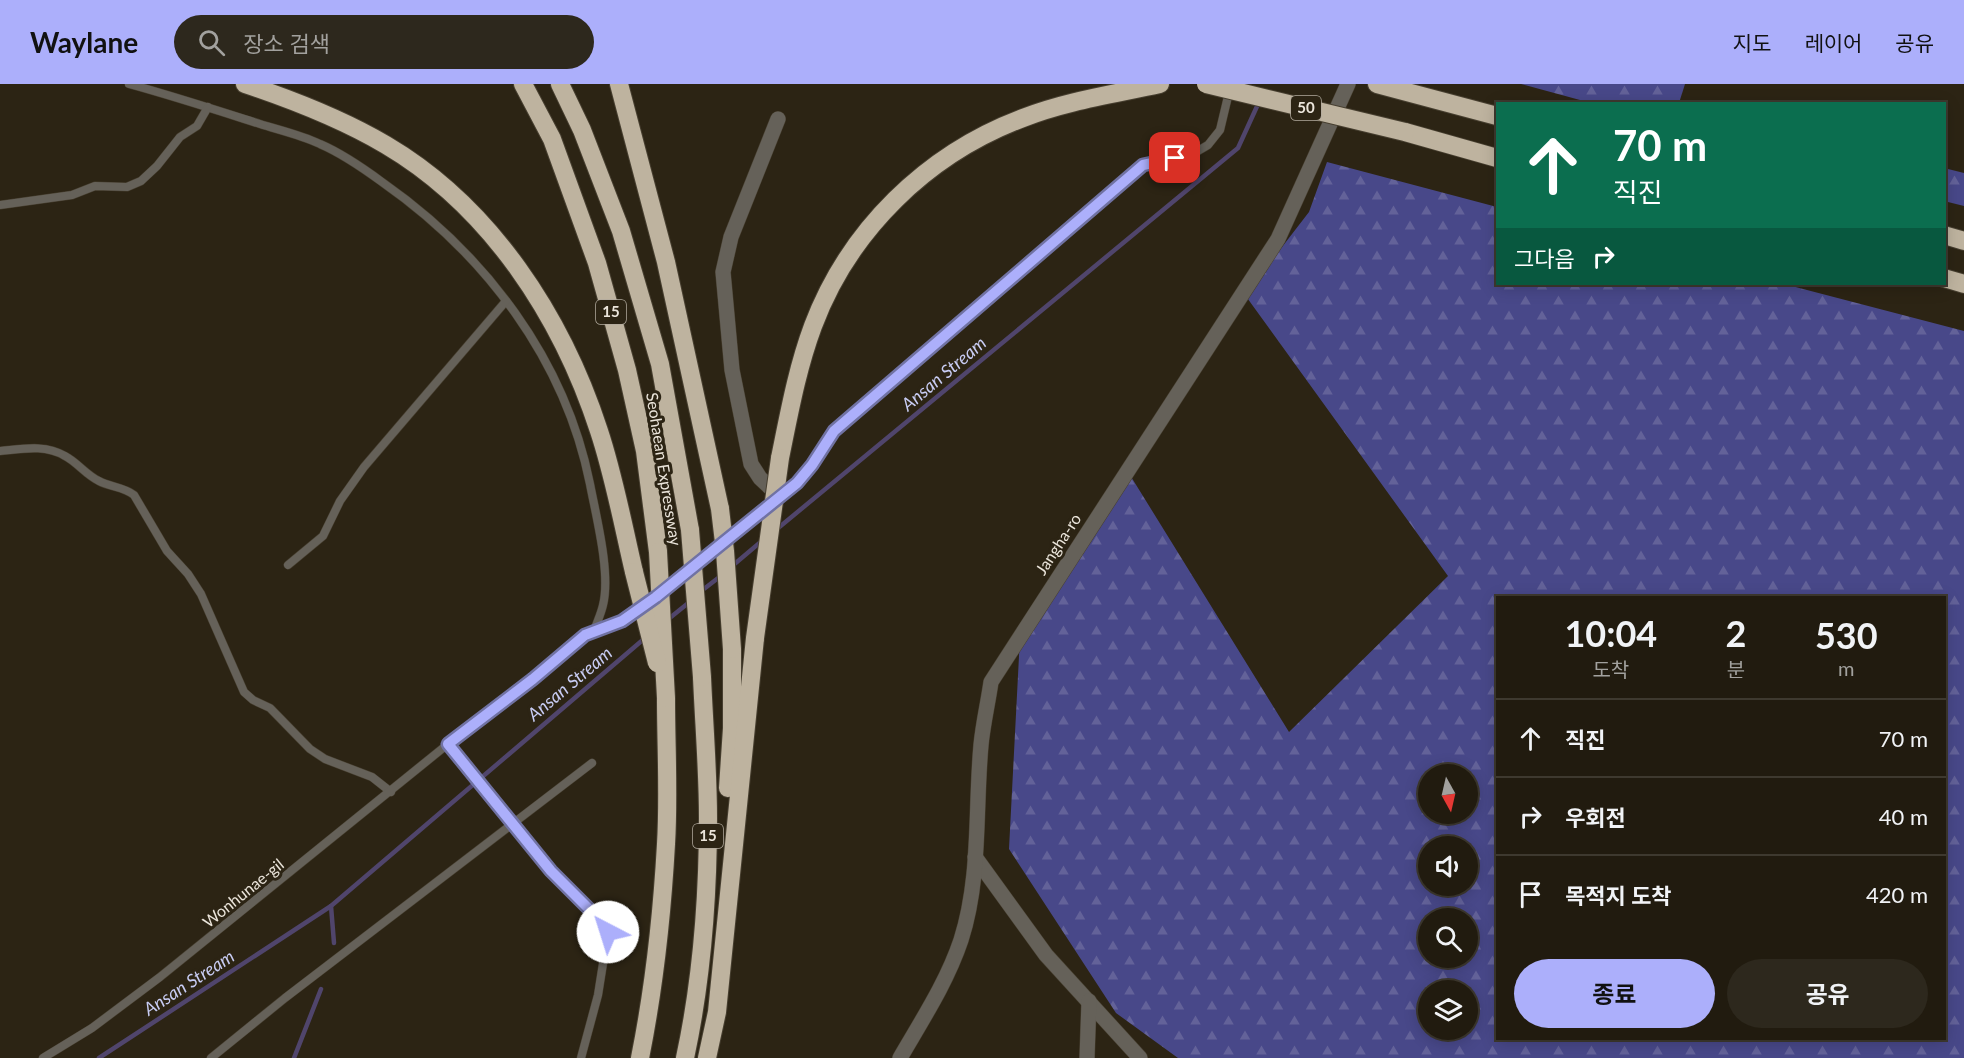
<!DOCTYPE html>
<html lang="ko">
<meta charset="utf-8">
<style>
body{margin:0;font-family:Lato,"Noto Sans KR",sans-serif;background:#2d281d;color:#f1f3f6;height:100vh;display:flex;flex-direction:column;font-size:22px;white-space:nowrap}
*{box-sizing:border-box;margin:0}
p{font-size:20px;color:#a2a19e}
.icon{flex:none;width:33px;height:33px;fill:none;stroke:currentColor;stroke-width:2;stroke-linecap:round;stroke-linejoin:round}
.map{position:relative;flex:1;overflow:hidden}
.drawer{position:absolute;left:1496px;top:512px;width:450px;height:444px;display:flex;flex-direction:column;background:#211b0f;border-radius:0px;box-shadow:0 3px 15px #0003,0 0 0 2px #3e392f}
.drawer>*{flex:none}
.guide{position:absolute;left:1496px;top:18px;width:450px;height:183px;border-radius:0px;box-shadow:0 3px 15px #0003,0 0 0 2px #3e392f;background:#0b6e4f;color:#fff;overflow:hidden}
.needle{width:39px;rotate:172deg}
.fabs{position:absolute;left:1418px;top:680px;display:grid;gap:12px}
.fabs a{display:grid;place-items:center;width:60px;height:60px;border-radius:50%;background:#211b0f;box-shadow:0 3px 15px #0003,0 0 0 2px #3e392f;font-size:30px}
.pin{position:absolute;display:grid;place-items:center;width:51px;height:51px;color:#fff;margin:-26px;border-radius:12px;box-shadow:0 3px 9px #0006}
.me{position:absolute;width:66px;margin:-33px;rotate:320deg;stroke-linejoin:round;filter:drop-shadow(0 0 4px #0008)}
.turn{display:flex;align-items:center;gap:21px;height:126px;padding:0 18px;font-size:27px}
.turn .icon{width:78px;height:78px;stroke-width:2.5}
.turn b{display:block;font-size:42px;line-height:51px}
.then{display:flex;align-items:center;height:57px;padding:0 18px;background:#0003;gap:12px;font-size:22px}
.eta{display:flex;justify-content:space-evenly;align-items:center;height:102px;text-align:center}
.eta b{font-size:36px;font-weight:700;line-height:42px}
.button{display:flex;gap:12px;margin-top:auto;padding:12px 18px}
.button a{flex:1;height:69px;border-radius:36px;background:#acaffb;color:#111;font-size:24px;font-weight:700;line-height:69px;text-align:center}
.button a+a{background:#2d281d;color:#f1f3f6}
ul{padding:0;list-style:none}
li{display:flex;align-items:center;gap:18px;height:78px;padding:0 18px;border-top:2px solid #3e392f}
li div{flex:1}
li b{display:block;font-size:22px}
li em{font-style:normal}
header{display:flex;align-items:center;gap:36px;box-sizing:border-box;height:84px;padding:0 30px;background:#acaffb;color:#111}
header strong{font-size:28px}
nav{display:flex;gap:33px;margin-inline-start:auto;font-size:21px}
.search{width:420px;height:54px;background:#2d281d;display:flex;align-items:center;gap:15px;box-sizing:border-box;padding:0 21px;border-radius:33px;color:#a2a19e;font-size:22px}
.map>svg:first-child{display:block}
.forest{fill:url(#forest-firs);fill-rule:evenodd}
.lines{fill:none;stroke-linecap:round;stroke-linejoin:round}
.stream{stroke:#50456c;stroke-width:4.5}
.service-casing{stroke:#473f30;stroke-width:9}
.minor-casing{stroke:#473f30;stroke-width:16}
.tertiary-casing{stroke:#473f30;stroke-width:16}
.motorway-casing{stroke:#473f30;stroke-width:20}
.service{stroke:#656159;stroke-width:8}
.minor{stroke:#656159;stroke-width:15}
.tertiary{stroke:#656159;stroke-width:15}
.motorway{stroke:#beb39f;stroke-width:18}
.motorway-bridge-casing{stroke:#473f30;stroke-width:20;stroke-linecap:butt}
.motorway-bridge{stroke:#beb39f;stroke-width:18}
.route-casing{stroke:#7072a3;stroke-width:15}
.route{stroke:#acaffb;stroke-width:10}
.labels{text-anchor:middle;stroke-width:6;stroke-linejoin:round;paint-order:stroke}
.shield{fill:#2c2414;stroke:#b2ab9f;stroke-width:1.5}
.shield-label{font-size:15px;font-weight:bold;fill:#ebe5db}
.street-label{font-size:16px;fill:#ebe5db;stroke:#2c2414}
.water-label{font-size:18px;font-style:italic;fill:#c8ccf3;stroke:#2c2414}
</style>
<header>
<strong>Waylane</strong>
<div class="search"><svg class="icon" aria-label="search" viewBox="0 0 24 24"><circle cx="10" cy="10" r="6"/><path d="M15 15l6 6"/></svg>장소 검색</div>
<nav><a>지도</a><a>레이어</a><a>공유</a></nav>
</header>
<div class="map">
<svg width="1964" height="974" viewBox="0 0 1964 974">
<defs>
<pattern id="forest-firs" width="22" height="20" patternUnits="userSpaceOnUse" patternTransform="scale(1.5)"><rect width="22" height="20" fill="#484889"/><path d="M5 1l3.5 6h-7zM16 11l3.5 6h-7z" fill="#636299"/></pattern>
</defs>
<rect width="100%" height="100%" fill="#2c2414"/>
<g class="forest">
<path d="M1521,0H1685L1679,19H1591Z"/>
<path d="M1327,78L1497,123V200H1784L1964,247V974H1178L1116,929L1009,765L1020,553L1125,383L1289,648L1448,492L1245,211L1309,128ZM1497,513H1944V954H1497ZM1428,690H1467V729H1428ZM1428,762H1467V801H1428ZM1428,834H1467V873H1428ZM1428,906H1467V945H1428Z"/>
<path d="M1944,84L1964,89V122L1944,117Z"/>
</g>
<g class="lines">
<g class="stream">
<path d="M777,445L1238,64L1259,18"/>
<path d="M731,483L763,456"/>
<path d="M700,508L722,491"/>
<path d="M666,537L692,516"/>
<path d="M331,822L334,859"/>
<path d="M99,974L331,822L645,554"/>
<path d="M294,974L321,905"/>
</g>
<defs>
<g id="service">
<path d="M129,0C173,12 216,26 260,40C279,46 301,51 320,60C341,69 363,84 382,98C485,170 565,275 590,400C596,432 611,489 603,521C601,530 597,538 594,547"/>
<path d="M0,121L72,111L95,102L127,103L141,97L157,82L180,53L197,42L208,23"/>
<path d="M0,367C22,365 45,360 65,372C77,378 86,391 99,397C110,403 124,403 134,411L167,467L188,490L201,510L244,608L253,616L270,624L310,665L325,675L372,693L391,708"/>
<path d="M288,481L323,452L340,417L364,383L506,217"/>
<path d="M663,507L797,399L812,381L834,347L1055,159L1143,81L1191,71L1208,61L1220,46L1230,4"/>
<path d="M448,660L533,595L585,551L622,537L641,523"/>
<path d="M43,974L92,944L160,893L448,660L551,787L595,831L608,848L598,911L581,974"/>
<path d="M211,974L285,914L592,679"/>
</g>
<g id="minor">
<path d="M778,35L731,153L723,188L732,286L751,380L760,394L779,412"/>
<path d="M975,773L1046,871L1140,974"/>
<path d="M1087,974L1089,917"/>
</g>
<path id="tertiary" d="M900,974C922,936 947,898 961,856C981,794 975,726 981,661C983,640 988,619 991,598L1278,155L1348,0"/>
<g id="motorway">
<path d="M245,0C293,16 342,35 386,61C491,123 562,233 599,347C614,392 623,441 634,488"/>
<path d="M523,0L552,55L597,179L627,286L645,367L658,468"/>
<path d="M560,0L582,46L621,147L660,280L690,446"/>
<path d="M619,0L666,178L720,425"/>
<path d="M1377,0L1497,32"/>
<path d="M1405,48L1497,74"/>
<path d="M1944,151L1964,157"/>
<path d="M1944,194L1964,200"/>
<path d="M780,374C789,330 797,285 813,242C849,146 927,70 1023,34C1066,17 1115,10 1160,0"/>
<path d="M728,704L732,644V565"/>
<path d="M640,974C654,904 662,832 666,760C669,712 666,662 666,614"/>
<path d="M685,974C702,895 708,815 708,734C708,687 704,640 702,593"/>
<path d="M707,974L717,928L755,554"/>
</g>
</defs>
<use href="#service" class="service-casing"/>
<use href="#minor" class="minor-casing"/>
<use href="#tertiary" class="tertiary-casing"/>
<use href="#motorway" class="motorway-casing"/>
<use href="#service" class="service"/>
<use href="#minor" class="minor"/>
<use href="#tertiary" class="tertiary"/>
<use href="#motorway" class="motorway"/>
<defs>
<g id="motorway-bridge">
<path d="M1206,0L1405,48"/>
<path d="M720,425L725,467L732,565"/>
<path d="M690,446L702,593"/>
<path d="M658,468L666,614"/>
<path d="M634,488L657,579"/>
<path d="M755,554L780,374"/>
</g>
</defs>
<use href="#motorway-bridge" class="motorway-bridge-casing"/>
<use href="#motorway-bridge" class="motorway-bridge"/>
</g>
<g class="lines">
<defs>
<path id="route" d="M608,848L595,831L551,787L448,660L533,595L585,551L622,537L656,513L797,399L812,381L834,347L1143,81L1175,74"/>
</defs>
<use href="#route" class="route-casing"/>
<use href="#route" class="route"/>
</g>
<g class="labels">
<g class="shield">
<rect x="1291" y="12" width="30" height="24" rx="4.5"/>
<rect x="596" y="216" width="30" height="24" rx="4.5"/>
<rect x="693" y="740" width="30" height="24" rx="4.5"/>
</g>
<g class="shield-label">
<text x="1306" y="29">50</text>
<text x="611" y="233">15</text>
<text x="708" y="757">15</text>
</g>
<g class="street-label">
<text transform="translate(664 385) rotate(81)" y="6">Seohaean Expressway</text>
<text transform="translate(1058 460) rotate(-57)" y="6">Jangha-ro</text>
<text transform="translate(243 809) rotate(-39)" y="6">Wonhunae-gil</text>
</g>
<g class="water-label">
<text transform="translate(944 290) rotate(-40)" y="6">Ansan Stream</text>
<text transform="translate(570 600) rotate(-40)" y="6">Ansan Stream</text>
<text transform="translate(189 899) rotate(-33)" y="6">Ansan Stream</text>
</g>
</g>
</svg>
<div class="fabs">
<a><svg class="needle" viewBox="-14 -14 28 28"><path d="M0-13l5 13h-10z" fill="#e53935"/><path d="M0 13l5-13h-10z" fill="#a2a19e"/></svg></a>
<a><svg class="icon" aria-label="sound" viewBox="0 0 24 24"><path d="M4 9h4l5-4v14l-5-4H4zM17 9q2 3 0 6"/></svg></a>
<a><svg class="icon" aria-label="search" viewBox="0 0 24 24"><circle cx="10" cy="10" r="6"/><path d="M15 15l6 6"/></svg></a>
<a><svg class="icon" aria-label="layers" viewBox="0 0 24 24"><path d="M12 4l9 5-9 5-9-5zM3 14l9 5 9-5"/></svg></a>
</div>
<div class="pin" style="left:1175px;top:74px;background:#d93025"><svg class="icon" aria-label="arrive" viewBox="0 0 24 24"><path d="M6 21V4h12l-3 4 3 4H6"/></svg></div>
<svg class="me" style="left:608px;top:848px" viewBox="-20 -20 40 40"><circle r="19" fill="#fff"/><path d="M0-13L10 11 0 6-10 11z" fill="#acaffb"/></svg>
<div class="guide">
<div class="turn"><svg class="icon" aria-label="ahead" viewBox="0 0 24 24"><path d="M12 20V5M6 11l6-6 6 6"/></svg><div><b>70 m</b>직진</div></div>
<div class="then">그다음<svg class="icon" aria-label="right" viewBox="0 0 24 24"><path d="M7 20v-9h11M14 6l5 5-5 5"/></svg></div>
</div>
<section class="drawer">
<div class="eta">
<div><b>10:04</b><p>도착</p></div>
<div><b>2</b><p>분</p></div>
<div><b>530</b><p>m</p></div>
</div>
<ul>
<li><svg class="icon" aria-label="ahead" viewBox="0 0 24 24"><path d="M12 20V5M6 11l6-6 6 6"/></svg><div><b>직진</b></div><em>70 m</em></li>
<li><svg class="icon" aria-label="right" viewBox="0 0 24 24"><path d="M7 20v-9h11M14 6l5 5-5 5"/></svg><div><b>우회전</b></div><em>40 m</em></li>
<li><svg class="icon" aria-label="arrive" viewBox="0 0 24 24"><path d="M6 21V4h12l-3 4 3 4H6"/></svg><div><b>목적지 도착</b></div><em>420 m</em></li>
</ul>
<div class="button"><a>종료</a><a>공유</a></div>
</section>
</div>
